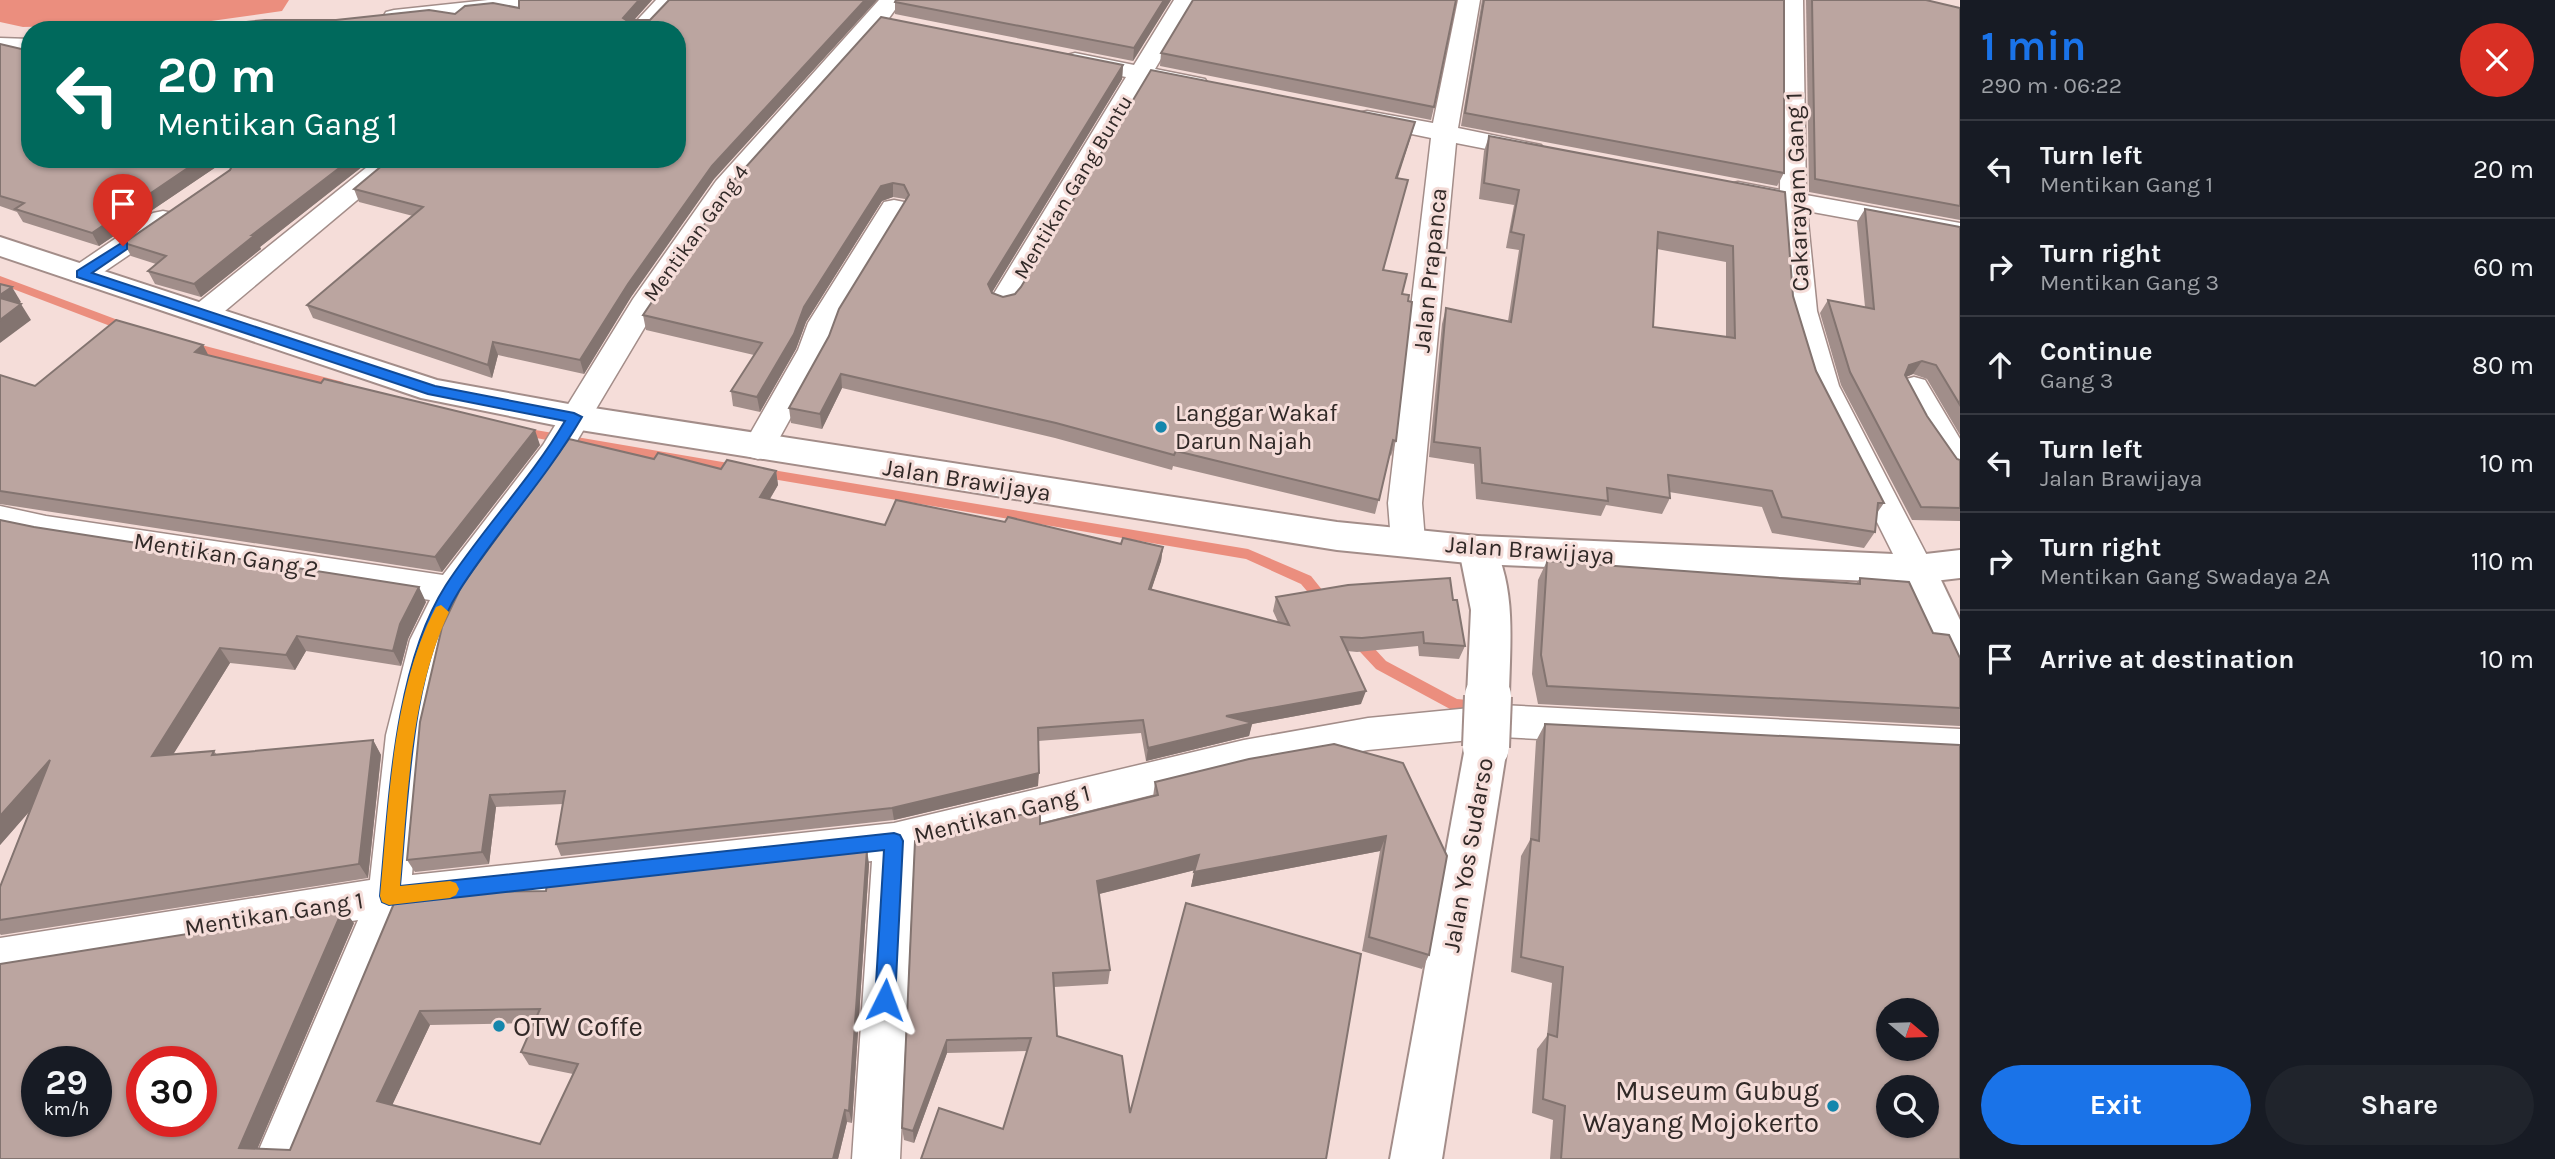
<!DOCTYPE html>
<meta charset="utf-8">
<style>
body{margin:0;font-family:Karla,sans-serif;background:#20242c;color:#f1f3f6;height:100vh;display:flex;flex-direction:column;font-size:26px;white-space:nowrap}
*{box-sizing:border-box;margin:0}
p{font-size:23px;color:#9ea1a6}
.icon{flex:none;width:38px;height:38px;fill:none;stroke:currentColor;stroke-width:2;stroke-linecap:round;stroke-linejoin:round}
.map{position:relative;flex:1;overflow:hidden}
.side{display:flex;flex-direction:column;background:#171b24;width:595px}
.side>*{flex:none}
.banner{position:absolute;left:21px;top:21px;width:665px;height:147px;border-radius:28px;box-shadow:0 2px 5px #0004;background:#00695c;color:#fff;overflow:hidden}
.needle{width:46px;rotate:109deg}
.buttons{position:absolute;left:1876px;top:998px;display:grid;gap:14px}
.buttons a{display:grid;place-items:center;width:63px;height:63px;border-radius:50%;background:#171b24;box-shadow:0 2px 5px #0004;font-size:35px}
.speed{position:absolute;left:21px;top:1046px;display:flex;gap:14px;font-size:35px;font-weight:700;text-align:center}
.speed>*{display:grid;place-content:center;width:91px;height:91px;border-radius:50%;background:#171b24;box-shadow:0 2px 5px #0004;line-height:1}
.speed small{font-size:18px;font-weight:400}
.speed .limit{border:10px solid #d22;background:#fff;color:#111}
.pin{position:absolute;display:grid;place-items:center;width:60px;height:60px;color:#fff;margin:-72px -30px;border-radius:50% 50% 50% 0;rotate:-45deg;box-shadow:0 0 7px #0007}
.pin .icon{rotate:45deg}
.me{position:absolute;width:77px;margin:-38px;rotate:3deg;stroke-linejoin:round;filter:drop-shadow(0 0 5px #0008)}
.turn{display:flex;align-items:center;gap:24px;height:147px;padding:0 21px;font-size:32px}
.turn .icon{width:91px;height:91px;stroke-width:2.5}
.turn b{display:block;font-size:49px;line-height:60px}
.round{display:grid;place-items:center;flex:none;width:74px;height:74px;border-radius:37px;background:#20242c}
.summary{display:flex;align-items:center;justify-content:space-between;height:119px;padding:0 21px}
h1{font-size:42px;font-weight:700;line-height:52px;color:#1a73e8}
.action{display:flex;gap:14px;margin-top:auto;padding:14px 21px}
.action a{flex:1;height:80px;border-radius:42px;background:#1a73e8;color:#fff;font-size:28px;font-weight:700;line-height:80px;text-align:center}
.action a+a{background:#20242c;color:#f1f3f6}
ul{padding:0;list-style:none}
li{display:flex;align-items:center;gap:21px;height:98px;padding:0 21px;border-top:2px solid #363941}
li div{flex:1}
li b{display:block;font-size:26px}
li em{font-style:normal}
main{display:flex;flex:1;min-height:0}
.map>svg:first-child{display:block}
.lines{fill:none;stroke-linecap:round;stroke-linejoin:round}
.stream{fill:#eb8e7e;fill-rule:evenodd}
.river{fill:#eb8e7e;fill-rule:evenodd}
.minor-casing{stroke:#a38d89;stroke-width:3}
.tertiary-casing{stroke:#a38d89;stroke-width:4}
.secondary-casing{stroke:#a38d89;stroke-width:4}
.minor{fill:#fff;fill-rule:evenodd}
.tertiary{fill:#fff;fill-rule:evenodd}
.secondary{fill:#fff;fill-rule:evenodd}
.tertiary-bridge-casing{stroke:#a38d89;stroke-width:50;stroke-linecap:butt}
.tertiary-bridge{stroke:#fff;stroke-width:46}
.wall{fill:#a18e8a;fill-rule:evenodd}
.shaded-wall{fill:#837470}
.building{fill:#bba5a0;stroke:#837470;stroke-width:2;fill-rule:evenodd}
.route{fill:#1a73e8;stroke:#114b97;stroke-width:2}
.slow{fill:#f59e0b}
.poi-dot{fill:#1586ac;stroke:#f5ddd9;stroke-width:2.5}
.labels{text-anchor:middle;stroke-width:6;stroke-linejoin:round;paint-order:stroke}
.far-street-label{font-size:21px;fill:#312927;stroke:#f5ddd9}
.street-label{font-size:24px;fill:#312927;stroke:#f5ddd9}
.poi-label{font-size:24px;fill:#312927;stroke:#f5ddd9;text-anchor:start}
.near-poi-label{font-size:28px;fill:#312927;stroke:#f5ddd9;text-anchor:start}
</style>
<main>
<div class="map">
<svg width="1960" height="1159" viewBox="0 0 1960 1159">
<rect width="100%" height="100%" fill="#f5ddd9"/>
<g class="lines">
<g class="stream">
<path d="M0,276L134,326L136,329L130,333L126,332L0,284Z"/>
<path d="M190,342L343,382L345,385L339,389L186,349L184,346L186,343Z"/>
<path d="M518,427L740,465L747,470L740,475L514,434L512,431L514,428Z"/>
<path d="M760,468L1248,549L1311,576L1335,606L1333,610H1323L1301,584L1246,559L755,476L753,473Z"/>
<path d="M1355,631L1360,633L1386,661L1457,699L1489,702L1492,706L1489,710L1484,712L1450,709L1376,669L1350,641L1348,637L1350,633Z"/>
</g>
<path class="river" d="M0,0H289L282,11L204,22L23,27L0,22Z"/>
<defs>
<g id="minor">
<path d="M488,0H561L558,5L550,7L394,24L386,22L383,17L386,12L394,10Z"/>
<path d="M656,0H680L652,30H628Z"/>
<path d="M879,0H902L884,25L735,192L661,300L565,461L466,597L446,640L424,735L412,875L894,823L1244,740L1368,718L1501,705L1960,729V761L1501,737L1368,750L1244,772L914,854L900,1159H852L872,861L403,913L303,1159H255L358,920L0,978V938L370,880L386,735L410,640L430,600L46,540L0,530V506L46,516L443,575L543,445L633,299L716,181Z"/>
<path d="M1174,0H1196L1155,69L1205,79L1208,84L1205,89L1196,91L1148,82L1014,306L1004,309L994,306L990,300L1126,77L1067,65L1063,60L1067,55L1075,53L1134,65Z"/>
<path d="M1458,0H1480L1458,128L1541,145L1545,150L1541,155L1532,158L1456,143L1422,503L1425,541L1420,550L1408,554L1396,550L1391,541L1388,503L1431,138L1358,123L1355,118L1358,113L1367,111L1433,123Z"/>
<path d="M1781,0H1803L1806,195L1960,223V239L1807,211L1817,311L1839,386L1934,569L1929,578L1917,582L1905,578L1809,386L1787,311L1780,206L1729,196L1725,190L1729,184L1738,182L1780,190Z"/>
<path d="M0,38L30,39V53L0,52Z"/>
<path d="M377,159H406L213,321L203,323L193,321L188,314L193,307Z"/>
<path d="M894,200L904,202L907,208L838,323L828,350L774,448L769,456L758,459L747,456L742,448L798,350L808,323L884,202Z"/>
<path d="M163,211L173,213L177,219L173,225L92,280L82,283L72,280L68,274L72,268L153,213Z"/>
<path d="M1914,377L1925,380L1960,439V474L1949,471L1920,428L1899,387L1903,380Z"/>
</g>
<g id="tertiary">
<path d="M1478,536L1491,540C1517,586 1510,645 1509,696L1503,708L1488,713L1473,708L1467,696L1471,610L1459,550L1465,540Z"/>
<path d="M1917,555L1931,559L1960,620V680L1946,675L1898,569L1903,559Z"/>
<path d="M1486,729L1501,734L1507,747L1442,1159H1390L1465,747L1471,734Z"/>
</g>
<path id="secondary" d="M0,237L437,380L574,405L1337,522L1478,536L1917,555L1960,550V578L1917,583L1478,564L1337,550L574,429L421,398L0,256Z"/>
</defs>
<use href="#minor" class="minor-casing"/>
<use href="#tertiary" class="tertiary-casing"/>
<use href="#secondary" class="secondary-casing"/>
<use href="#minor" class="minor"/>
<use href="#tertiary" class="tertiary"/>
<use href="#secondary" class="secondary"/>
<defs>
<path id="tertiary-bridge" d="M1486,747L1488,696"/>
</defs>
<use href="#tertiary-bridge" class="tertiary-bridge-casing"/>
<use href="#tertiary-bridge" class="tertiary-bridge"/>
</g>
<g class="wall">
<path d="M652,0L634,20H650L669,0H877L714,179L631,297L584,374L498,355L492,378L313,318L307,305L413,216L359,202L354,189L677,159L336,20L455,14L519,8L609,1Z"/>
<path d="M896,0H1171L1133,61L895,14V2Z"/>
<path d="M1482,0H1784V173L1777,186L1461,126Z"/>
<path d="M1806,0H1926L1960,8V220L1809,192Z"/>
<path d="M0,44L30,159H372L260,247L261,249L201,297L155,284L148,271L156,264L131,256L124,243L230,170L233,166L225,164L216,167L99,246L23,222L17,212L0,206Z"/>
<path d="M1161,53L1434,107L1431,120L1160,66Z"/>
<path d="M1123,65L1122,79L992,292L1003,297L1015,294L1415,122L1397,178L1384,270L1408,301L1396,441L1391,456L1390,455L1375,514L1173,466L1172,470L1055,438L842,388L822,429L791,423L789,408L905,201V199L893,197L882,201L806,322L796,349L760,412L733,406L731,391L754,355L646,330L643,315L735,179Z"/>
<path d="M1489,136L1785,192L1793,296L1816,371L1884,503L1877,513L1875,532L1864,548L1772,533L1762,507L1669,492L1670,498L1662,514L1606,505L1601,516L1476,499L1474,464L1429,457L1442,324L1446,308L1508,321L1519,250L1506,248L1514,205L1479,199L1484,151ZM1657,249L1726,262V337L1653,327Z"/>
<path d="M1865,209L1960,227V435L1927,379L1913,374L1906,377L1927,416L1957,459L1960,460V521L1912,520L1841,385L1820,313L1828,300L1865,307L1857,222Z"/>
<path d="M209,355L540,445L442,572L0,504V375L35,386Z"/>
<path d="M654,459L721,469L776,471L778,485L770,499L885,525L1005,522L1121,544L1163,547L1161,561L1151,590L1278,622L1273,611L1276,597L1453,600L1465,646L1459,659L1419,656L1418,646L1357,652L1347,651L1361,704L1252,724L1249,736L1146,761L1141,733L1038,741V786L894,820L561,856L556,844L563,804L496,807L489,864L415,872L407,860Z"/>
<path d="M0,520L426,602L408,639L401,666L306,651L295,670L230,663L173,754L214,751L217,755L373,740L381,755L368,878L1,935L0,934V887L29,812L0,845Z"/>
<path d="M1547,561L1856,584L1860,578L1933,633L1960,658V726L1538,704L1532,674L1538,580Z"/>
<path d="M1545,724L1960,1159H1550L1553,1120L1532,1113L1537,1049L1547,1036L1552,983L1511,972L1521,856L1530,840L1536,741Z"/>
<path d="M1403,763L1429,955L1422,969L1362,951L1380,851L1191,887L1195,870L1099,894L1110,970L1108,984L1054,987L1057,1036L1130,1113L1326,1159L1003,1129L1027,1051L947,1053L914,1143L904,1140L902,1128L1040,824L1153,797L1155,782Z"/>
<path d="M869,864L852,1123L847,1122L838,1159H0L354,923L257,1149L290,1150L395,901L546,891ZM534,1023L521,1052L529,1065L573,1074L540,1144L392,1105L430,1025Z"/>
</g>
<g class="shaded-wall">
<path d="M639,0H652L625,30L623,18Z"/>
<path d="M865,0H877L714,179L631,297L584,374L580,360L628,284L712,166Z"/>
<path d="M1164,0H1171L1133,61L1134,48Z"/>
<path d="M1123,65L1122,79L988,299V284Z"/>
<path d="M1415,122L1411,137L1393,193L1396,178Z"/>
<path d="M201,159H223L225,164L216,167L99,246L92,233Z"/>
<path d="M351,159H372L260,247L261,249L201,297L194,284L252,235Z"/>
<path d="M893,183V197L882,201L806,322L796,349L760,412L757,397L804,307L881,186Z"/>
<path d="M12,287L21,302L8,312L0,301V295Z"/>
<path d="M21,304L31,320L0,343V320Z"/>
<path d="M493,342L498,355L492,378L488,365Z"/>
<path d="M203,345L211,360L195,352Z"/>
<path d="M1922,361L1913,374L1901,379L1909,365Z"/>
<path d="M841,374L842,388L822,429L820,414Z"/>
<path d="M535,430L540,445L442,572L435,557Z"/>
<path d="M776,471L778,485L763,510L760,497Z"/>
<path d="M1163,547L1161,561L1147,603L1149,589Z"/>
<path d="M419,587L426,602L408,639L401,666L393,651L400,624Z"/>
<path d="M297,636L306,651L295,670L286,655Z"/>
<path d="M220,648L230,663L163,771L152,756Z"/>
<path d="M1366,691L1361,704L1252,724L1249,736L1146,761L1148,748L1226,716Z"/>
<path d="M373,740L381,755L368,878L359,864Z"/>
<path d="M50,760L62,774L0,845V816Z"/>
<path d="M1039,773L1038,786L894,820L892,808Z"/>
<path d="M490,795L496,807L489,864L482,852Z"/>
<path d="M1386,836L1380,851L1191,887L1194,872Z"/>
<path d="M867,849L869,864L852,1123L849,1111Z"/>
<path d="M1199,855L1195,870L1095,895L1097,881Z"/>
<path d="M343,909L354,923L253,1159L239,1148Z"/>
<path d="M420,1011L430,1025L388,1114L377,1101Z"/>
<path d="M947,1040V1053L914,1143L913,1131Z"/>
<path d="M845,1110L847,1122L838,1159H833Z"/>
</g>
<g class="building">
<path d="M519,0H639L623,18L626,20H650L669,0H865L712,166L628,284L580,360L493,342L488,365L307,305L423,207L354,189L390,159H677V30H184L187,28L265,20H336L429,10L455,14L465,6L493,3L519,8Z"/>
<path d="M896,0H1164L1134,48L895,2Z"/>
<path d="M1193,0H1456L1434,107L1161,53Z"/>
<path d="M1484,0H1784V173L1465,113Z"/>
<path d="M1812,0H1926L1960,8V206L1815,179Z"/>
<path d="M881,17L1123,65L988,284L992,293L1003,297L1015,294L1021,287L1151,70L1415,122L1396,178L1408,180L1383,270L1407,274L1402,294L1409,295L1408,301L1412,302L1396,441L1393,440L1379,500L1176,451L1174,455L1056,423L841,374L820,414L789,408L829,336L839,309L909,195L904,185L893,183L881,186L804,307L794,334L757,397L731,391L762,343L643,315L735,179Z"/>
<path d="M0,44L30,51V159H201L92,233L15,209L24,203L0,196Z"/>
<path d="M1489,136L1785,192L1793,296L1816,371L1884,503H1878L1875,532L1782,517L1772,491L1668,475L1670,498L1607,488L1608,501L1482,483L1480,448L1434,442L1446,308L1511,322L1524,235L1511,232L1519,190L1484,183ZM1658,232L1733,246L1735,338L1653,327Z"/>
<path d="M234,159H351L252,235H255L194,284L148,271L166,256L124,243L230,170L235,160Z"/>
<path d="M1865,209L1960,227V405L1936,365L1922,361L1909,365L1905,375L1927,416L1957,459L1960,460V508L1921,507L1850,372L1828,300L1874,309Z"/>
<path d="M0,284L12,287L0,295Z"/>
<path d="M0,298L21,304L0,320Z"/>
<path d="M116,320L203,345L195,352L321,383L324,379L535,430L435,557L0,491V375L35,386Z"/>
<path d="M569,439L654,459L658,453L721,469L727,460L776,471L760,497L885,525L896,500L1005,522L1008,517L1121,544L1123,538L1163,547L1149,589L1289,625L1276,597L1348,585L1450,578L1453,600H1457L1465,646L1424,643L1423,632L1362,638L1341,637L1366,691L1226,716L1253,723L1148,748L1143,720L1038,728L1039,773L892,808L556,844L565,791L490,795L482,852L407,860L420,722L442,627L462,585Z"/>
<path d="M0,520L34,527L419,587L400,624L393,651L297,636L286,655L220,648L152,756L214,751L212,755L373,740L359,864L0,920V887L50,760L0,816Z"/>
<path d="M1547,561L1860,584V578L1909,582L1933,633L1949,635L1960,658V708L1547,686L1541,655Z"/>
<path d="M1545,724L1960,745V1159H1561L1565,1106L1543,1099L1548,1034L1557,1037L1563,967L1521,957L1531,839L1539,841ZM1888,1010H1927V1048H1888ZM1888,1087H1927V1125H1888Z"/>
<path d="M1334,744L1403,763L1447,856L1429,955L1369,937L1386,836L1194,872L1199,855L1097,881L1110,970L1053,973L1057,1036L1122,1056L1130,1113L1186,903L1361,954L1326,1159H921L939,1108L1003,1129L1031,1038L947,1040L913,1131L902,1128L915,841L1040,810V824L1158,795L1155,782L1249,759Z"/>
<path d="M867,849L849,1111L845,1110L833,1159H0V964L343,909L239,1148L290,1150L395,901L478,892L546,891L547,884ZM540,1009L521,1052L578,1064L540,1144L377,1101L420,1011ZM37,1062H96V1122H37ZM142,1062H201V1122H142Z"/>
</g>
<path class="route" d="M123,242L127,243V249L92,273L435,386L574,413L582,417C546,479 497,531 459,591C411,667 408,798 400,886L894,833L900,835L903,841L895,1000L892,1007L885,1009L878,1007L875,1000L884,850L389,905L382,902L380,896C389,801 394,666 446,585C483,528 531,479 565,421L428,394L77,277V271Z"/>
<path class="slow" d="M441,605L449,612C410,696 408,794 400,886L450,881L456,883L459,889L456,895L450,898L389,905L382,902L380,896C389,804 392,690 436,607Z"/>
<g class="poi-dot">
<circle cx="1161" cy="427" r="7"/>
<circle cx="499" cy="1026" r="7"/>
<circle cx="1833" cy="1106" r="7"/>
</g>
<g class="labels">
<g class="far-street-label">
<text transform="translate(1073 187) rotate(-59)" y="7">Mentikan Gang Buntu</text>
<text transform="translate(696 233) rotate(-54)" y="7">Mentikan Gang 4</text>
</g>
<g class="street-label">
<text transform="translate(1797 192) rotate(-92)" y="8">Cakarayam Gang 1</text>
<text transform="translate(1430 270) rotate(-84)" y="8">Jalan Prapanca</text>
<text transform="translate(967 480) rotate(9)" y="8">Jalan Brawijaya</text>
<text transform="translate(1530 550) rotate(4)" y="8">Jalan Brawijaya</text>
<text transform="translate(226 555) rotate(9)" y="8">Mentikan Gang 2</text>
<text transform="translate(1002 814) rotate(-14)" y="8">Mentikan Gang 1</text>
<text transform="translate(1468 855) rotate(-80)" y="8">Jalan Yos Sudarso</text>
<text transform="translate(274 914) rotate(-9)" y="8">Mentikan Gang 1</text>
</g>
<g class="poi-label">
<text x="1175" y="421">Langgar Wakaf<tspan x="1175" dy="28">Darun Najah</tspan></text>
</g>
<g class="near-poi-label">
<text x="513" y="1036">OTW Coffe</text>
<text x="1819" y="1100" text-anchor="end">Museum Gubug<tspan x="1819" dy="32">Wayang Mojokerto</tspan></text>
</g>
</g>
</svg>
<div class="buttons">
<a><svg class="needle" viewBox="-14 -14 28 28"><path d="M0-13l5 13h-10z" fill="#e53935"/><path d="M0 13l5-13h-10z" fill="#9ea1a6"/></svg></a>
<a><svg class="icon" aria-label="search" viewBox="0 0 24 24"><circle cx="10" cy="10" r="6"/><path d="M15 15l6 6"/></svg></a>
</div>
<div class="speed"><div>29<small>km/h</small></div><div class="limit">30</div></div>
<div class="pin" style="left:123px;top:246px;background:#d93025"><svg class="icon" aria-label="arrive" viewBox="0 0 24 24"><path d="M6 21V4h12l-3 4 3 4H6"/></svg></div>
<svg class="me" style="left:885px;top:1000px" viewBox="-20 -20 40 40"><path d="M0-17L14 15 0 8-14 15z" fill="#1a73e8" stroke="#fff" stroke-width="4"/></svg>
<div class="banner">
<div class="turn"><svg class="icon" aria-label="left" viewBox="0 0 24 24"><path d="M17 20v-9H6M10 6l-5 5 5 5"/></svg><div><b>20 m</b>Mentikan Gang 1</div></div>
</div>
</div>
<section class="side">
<div class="summary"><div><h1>1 min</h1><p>290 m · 06:22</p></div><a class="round" style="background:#d93025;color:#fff"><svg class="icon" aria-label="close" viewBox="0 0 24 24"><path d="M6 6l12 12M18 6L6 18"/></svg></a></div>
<ul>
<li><svg class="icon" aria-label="left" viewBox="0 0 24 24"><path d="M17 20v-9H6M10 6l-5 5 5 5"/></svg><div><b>Turn left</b><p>Mentikan Gang 1</p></div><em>20 m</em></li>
<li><svg class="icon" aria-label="right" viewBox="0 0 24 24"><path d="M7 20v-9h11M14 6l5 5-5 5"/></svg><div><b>Turn right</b><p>Mentikan Gang 3</p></div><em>60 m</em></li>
<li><svg class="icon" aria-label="ahead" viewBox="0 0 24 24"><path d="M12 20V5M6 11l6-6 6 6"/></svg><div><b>Continue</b><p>Gang 3</p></div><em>80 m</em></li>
<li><svg class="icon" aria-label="left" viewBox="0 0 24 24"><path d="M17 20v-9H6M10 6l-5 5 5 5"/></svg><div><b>Turn left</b><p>Jalan Brawijaya</p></div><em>10 m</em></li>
<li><svg class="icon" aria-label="right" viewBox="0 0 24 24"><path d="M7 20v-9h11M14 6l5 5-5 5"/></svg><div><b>Turn right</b><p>Mentikan Gang Swadaya 2A</p></div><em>110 m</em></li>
<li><svg class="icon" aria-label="arrive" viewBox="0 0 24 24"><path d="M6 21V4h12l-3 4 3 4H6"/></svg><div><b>Arrive at destination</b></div><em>10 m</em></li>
</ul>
<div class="action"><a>Exit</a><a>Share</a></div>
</section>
</main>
